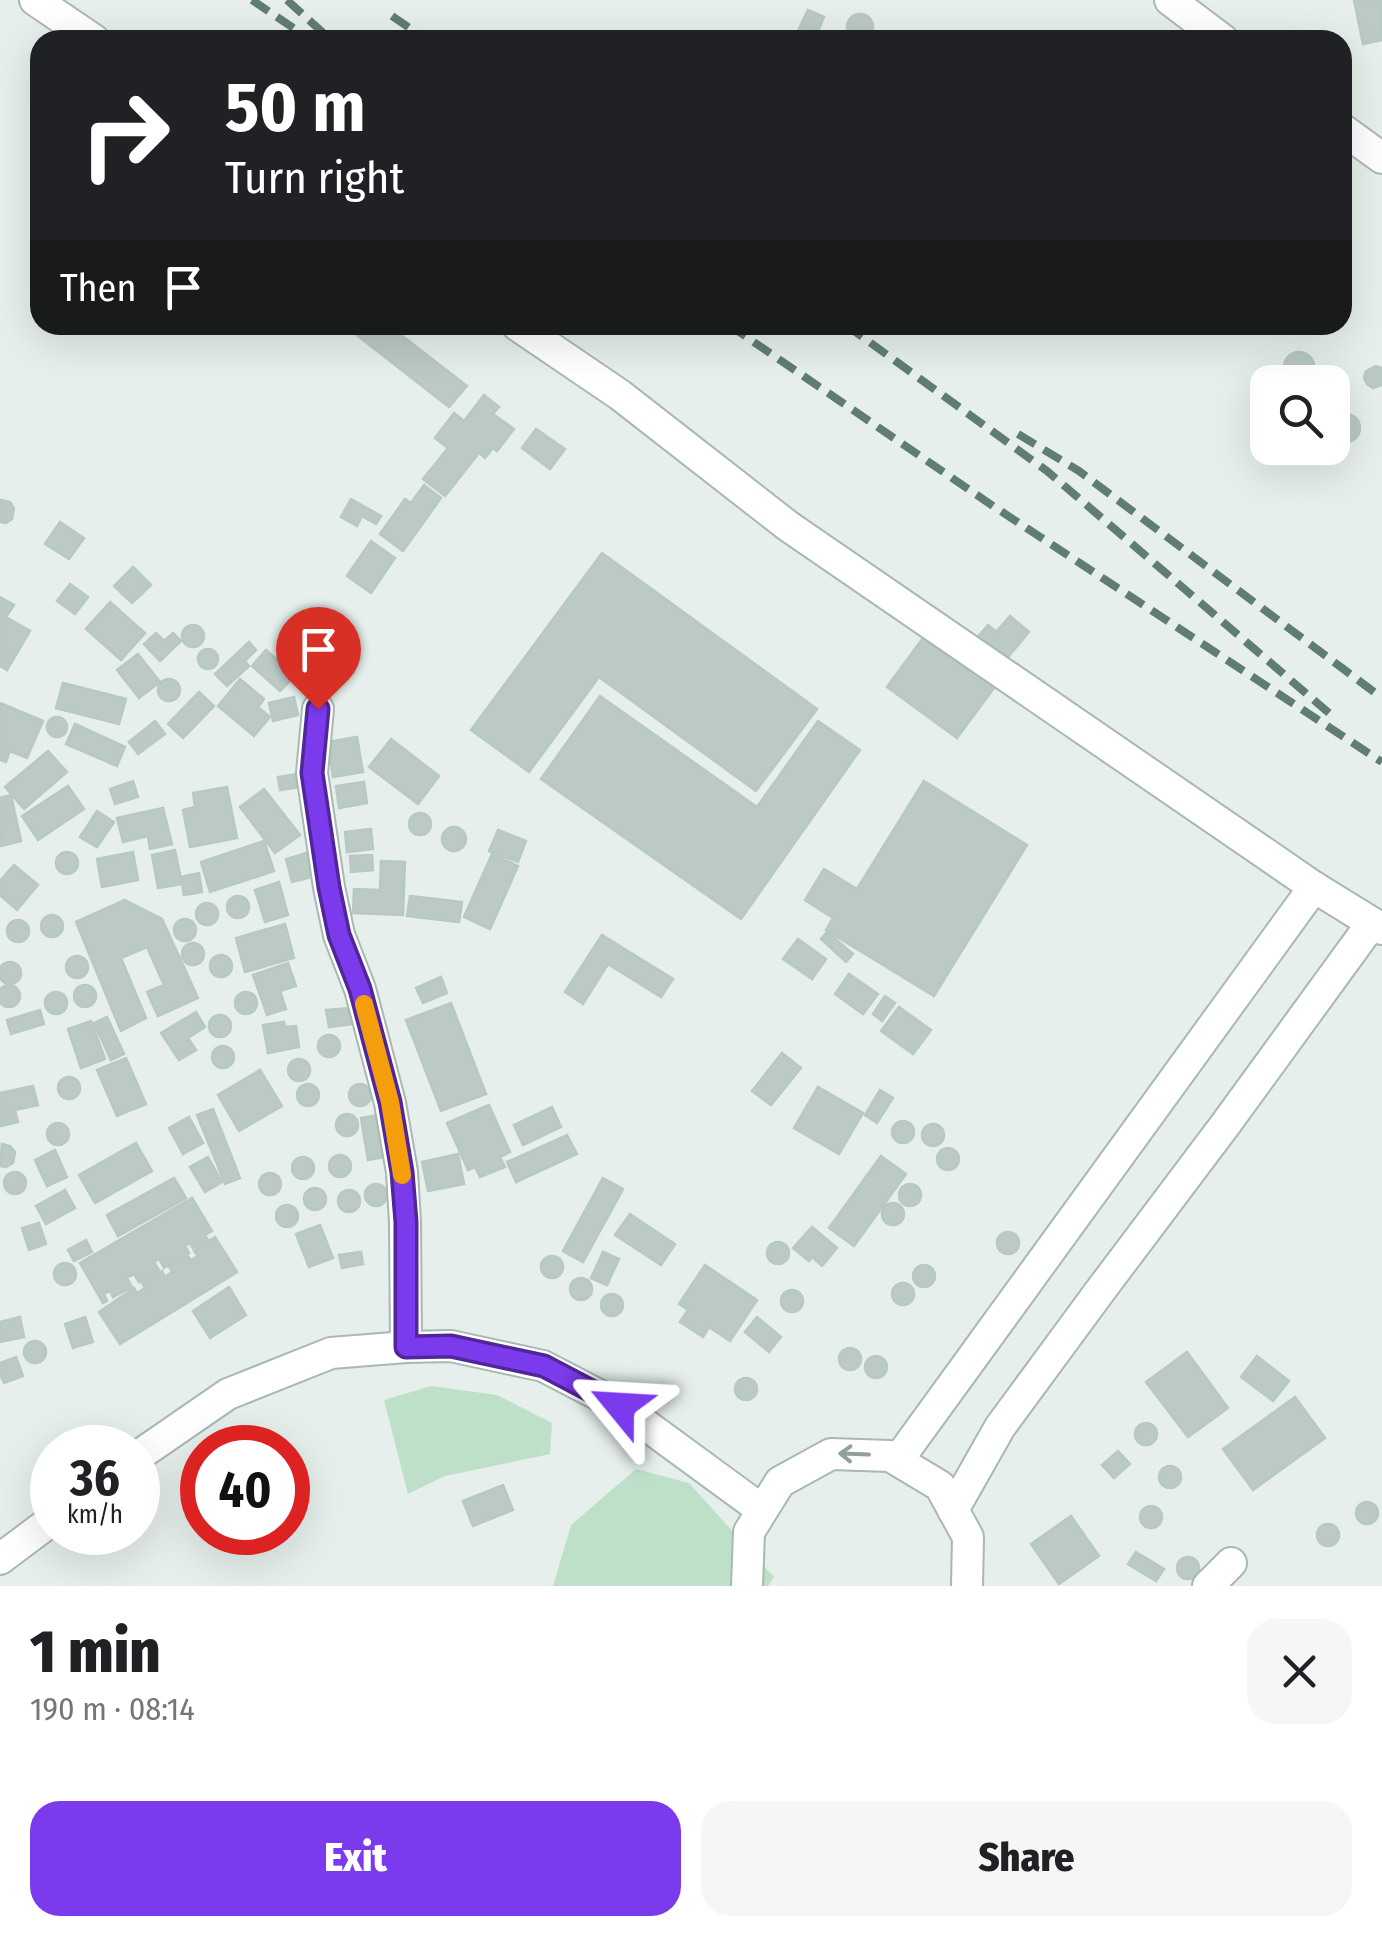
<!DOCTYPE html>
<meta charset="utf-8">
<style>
body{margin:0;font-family:"Fira Sans Condensed",sans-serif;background:#f6f6f6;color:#202124;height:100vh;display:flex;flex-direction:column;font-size:38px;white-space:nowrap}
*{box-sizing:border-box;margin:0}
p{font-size:32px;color:#757577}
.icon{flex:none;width:55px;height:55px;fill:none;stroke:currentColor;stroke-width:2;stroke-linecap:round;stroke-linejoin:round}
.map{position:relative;height:1586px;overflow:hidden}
.panel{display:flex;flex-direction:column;background:#fff;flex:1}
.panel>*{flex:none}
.guide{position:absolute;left:30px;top:30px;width:1322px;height:305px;border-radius:30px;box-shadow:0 10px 40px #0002;background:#202124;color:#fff;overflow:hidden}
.buttons{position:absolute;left:1250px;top:365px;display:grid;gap:20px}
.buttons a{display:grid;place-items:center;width:100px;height:100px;border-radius:20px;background:#fff;box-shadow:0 10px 40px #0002;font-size:50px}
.speed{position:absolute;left:30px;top:1425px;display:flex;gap:20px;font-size:50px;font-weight:700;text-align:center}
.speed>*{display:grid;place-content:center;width:130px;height:130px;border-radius:50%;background:#fff;box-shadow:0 10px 40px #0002;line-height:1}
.speed small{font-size:25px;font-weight:400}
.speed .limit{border:15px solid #d22;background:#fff;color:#111}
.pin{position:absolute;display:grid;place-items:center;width:85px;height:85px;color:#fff;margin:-102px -42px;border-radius:50% 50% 50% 0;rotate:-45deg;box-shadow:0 0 10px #0007}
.pin .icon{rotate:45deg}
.me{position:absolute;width:110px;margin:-55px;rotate:297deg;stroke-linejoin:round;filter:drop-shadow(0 0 8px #0008)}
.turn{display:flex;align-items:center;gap:35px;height:210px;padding:0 30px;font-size:45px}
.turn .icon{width:130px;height:130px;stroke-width:2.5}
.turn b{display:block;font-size:70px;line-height:85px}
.then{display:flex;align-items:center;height:95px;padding:0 30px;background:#0003;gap:20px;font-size:38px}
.round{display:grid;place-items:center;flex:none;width:105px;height:105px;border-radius:30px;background:#f6f6f6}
.overview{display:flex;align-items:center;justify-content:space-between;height:170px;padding:0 30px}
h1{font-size:60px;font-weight:800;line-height:75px}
.button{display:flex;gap:20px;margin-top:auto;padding:20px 30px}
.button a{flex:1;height:115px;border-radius:30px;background:#7c3aed;color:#fff;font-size:40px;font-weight:800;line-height:115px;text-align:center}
.button a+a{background:#f6f6f6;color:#202124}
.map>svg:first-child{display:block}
.green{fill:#bfe0c8}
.building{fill:#bbcac4;stroke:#b8c9c2;stroke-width:2.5}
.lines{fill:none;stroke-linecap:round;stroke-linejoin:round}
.minor-casing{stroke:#a8b8b2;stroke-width:34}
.minor{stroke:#fff;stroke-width:30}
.rail{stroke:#5f7d75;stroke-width:8;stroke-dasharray:20 10;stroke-linecap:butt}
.oneway{stroke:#92a09c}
.route-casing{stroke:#51269a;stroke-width:25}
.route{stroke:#7c3aed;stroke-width:18}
.slow{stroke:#f59e0b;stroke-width:18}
</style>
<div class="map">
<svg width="1382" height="1586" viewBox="0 0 1382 1586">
<rect width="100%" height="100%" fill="#e6efeb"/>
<g class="green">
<path d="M431,1386L497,1395L552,1423L550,1454L445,1476L408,1494L384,1400Z"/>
<path d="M636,1469L689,1483L774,1577L768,1586H553L571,1525Z"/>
</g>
<g class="building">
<path d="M1354,0H1382V40L1363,44Z"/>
<path d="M808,10L824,17L815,38L798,31Z"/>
<circle cx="860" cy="27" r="13"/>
<path d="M344,325H388L467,386L449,407Z"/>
<circle cx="1299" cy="367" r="15"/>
<path d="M1376,366L1382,368V385L1373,388L1367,384L1364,378L1366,371Z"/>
<path d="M484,395L499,407L493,414L514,429L497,451L493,448L485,458L479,453L445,496L423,479L448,448L435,438L454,413L464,421Z"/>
<circle cx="1346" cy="428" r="14"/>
<path d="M536,429L565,449L550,469L522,448Z"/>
<path d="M424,485L441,498L403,551L380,534L405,499L411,503Z"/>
<path d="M351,499L381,516L376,524L362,516L357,526L341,517Z"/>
<path d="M1,500L10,502L14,508L12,519L6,523L0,522Z"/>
<path d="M60,522L84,538L69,559L45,544Z"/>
<path d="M371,541L395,558L371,593L347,576Z"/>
<path d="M602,553L817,709L756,791L599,677L529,772L471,730Z"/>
<path d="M133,567L151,585L132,603L114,586Z"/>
<path d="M70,584L88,597L75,614L57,601Z"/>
<path d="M0,597L14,605L6,617L30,631L7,670L0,666Z"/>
<path d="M110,602L145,633L121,660L86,629Z"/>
<path d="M1010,616L1029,632L1003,663L975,640L988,625L996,632Z"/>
<path d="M934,623L1008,669L957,738L887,687Z"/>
<circle cx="193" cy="636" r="11"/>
<path d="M156,633L164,641L173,633L181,641L160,661L144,644Z"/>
<path d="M249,642L256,650L245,661L249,666L227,686L215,674Z"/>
<circle cx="208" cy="659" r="10"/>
<path d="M266,650L295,676L280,691L252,666Z"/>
<path d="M138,654L160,682L139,698L117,670Z"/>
<path d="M240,679L264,699L258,707L270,717L254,736L218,706Z"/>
<circle cx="169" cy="690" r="11"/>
<path d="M63,683L126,699L119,724L56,708Z"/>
<path d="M199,692L214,706L183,738L168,724Z"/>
<path d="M600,696L757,807L818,721L860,750L741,919L541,779Z"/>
<path d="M294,697L298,715L273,721L269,703Z"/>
<path d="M0,703L43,721L27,758L10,751L6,762L0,760Z"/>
<circle cx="57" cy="727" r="10"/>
<path d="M155,721L165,734L138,754L129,742Z"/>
<path d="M75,724L125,747L117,766L66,744Z"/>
<path d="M357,737L363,772L333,777L328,742Z"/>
<path d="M391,739L439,776L418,804L369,767Z"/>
<path d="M48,751L67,772L24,809L5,787Z"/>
<path d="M298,774L300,787L280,790L278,777Z"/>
<path d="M133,781L138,797L115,804L110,789Z"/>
<path d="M924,781L1027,845L934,996L826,930L833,918L805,900L824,869L857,889Z"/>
<path d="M364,782L367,803L339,808L336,786Z"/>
<path d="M68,786L84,809L38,840L22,816Z"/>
<path d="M227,787L237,838L190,847L183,810L195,807L193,793Z"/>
<path d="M264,789L300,835L275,853L240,807Z"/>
<path d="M11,795L21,841L1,846L0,798Z"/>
<path d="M163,808L172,844L150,849L148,836L123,842L117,818Z"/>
<path d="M97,811L114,822L97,847L80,837Z"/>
<circle cx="420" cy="824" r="11"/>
<circle cx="454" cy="839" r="12"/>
<path d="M371,829L373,849L347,852L345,832Z"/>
<path d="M498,830L526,841L518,862L489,851Z"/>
<path d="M264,841L274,871L210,892L201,862Z"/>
<path d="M175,850L182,884L158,888L152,855Z"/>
<path d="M313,851L319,875L292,882L286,859Z"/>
<circle cx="67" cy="863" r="11"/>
<path d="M133,852L138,880L102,887L97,859Z"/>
<path d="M492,854L518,866L490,929L464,917Z"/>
<path d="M372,855L373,870L351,872L350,856Z"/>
<path d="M381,861L405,862L403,915L353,913L354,889L380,890Z"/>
<path d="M14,865L38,885L17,910L0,895V881Z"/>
<path d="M199,873L202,892L184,895L181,877Z"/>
<path d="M279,882L288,915L265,922L255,890Z"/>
<circle cx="238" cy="907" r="11"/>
<path d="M410,896L462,902L459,922L407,916Z"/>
<path d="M125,900L162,919L198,998L158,1016L147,992L164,985L147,947L121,958L146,1018L121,1031L76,922Z"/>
<circle cx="207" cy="914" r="11"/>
<circle cx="52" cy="926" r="11"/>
<circle cx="185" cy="930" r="11"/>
<circle cx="18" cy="931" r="11"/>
<path d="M285,924L294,958L245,972L236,938Z"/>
<path d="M827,932L853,954L846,962L821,939Z"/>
<path d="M602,935L673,979L661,997L608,964L583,1004L565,992Z"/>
<path d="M798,939L826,959L812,979L783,959Z"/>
<circle cx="193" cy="954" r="11"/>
<circle cx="221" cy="966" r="11"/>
<circle cx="77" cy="967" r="11"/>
<circle cx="10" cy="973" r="11"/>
<path d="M288,963L296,986L280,991L286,1009L267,1015L253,975Z"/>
<path d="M849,974L878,994L863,1014L835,994Z"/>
<path d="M441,977L447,993L423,1003L416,988Z"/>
<circle cx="85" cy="996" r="11"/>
<circle cx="9" cy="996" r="11"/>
<circle cx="56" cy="1003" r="11"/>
<circle cx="246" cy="1003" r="11"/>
<path d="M885,996L895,1003L882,1021L873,1014Z"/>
<path d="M451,1003L486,1094L441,1111L406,1020Z"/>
<path d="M899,1007L931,1030L913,1054L881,1031Z"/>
<path d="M351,1008L353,1024L329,1027L326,1010Z"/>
<path d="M40,1010L44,1024L11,1034L7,1020Z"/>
<path d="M196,1012L205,1027L188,1038L196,1050L179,1060L161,1033Z"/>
<circle cx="220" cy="1026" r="11"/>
<path d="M107,1017L124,1054L111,1060L94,1023Z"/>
<path d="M91,1021L105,1059L81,1068L68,1029Z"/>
<path d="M284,1022L285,1027L296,1026L299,1047L268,1053L263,1025Z"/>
<circle cx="329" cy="1046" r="11"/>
<circle cx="223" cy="1057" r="11"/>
<path d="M782,1053L801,1068L771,1105L752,1091Z"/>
<path d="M126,1058L146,1104L117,1116L97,1070Z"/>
<circle cx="299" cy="1070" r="11"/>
<path d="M260,1070L282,1106L239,1131L218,1095Z"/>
<circle cx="69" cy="1088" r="11"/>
<circle cx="308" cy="1095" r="11"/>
<circle cx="360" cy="1095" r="11"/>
<path d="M33,1086L38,1105L15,1110L18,1122L1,1126L0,1093Z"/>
<path d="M818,1087L863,1113L839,1154L794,1128Z"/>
<path d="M880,1090L893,1098L877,1123L865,1115Z"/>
<path d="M489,1105L510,1152L500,1157L505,1167L480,1177L475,1167L468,1170L447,1123Z"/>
<path d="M552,1107L561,1127L523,1145L514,1125Z"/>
<path d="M213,1109L240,1178L225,1184L197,1115Z"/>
<circle cx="347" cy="1125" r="11"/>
<path d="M383,1114L391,1156L368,1160L361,1118Z"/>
<path d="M189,1117L203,1143L183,1154L169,1128Z"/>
<circle cx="903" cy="1132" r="11"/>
<circle cx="58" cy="1134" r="11"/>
<circle cx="933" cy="1135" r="11"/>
<path d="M567,1135L577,1154L516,1182L507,1162Z"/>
<path d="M136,1143L152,1171L95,1203L79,1175Z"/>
<path d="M2,1144L10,1146L15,1152L13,1163L6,1167L0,1166Z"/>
<circle cx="948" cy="1159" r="11"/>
<path d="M55,1150L67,1177L47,1186L35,1160Z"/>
<path d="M458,1154L464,1184L428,1191L422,1162Z"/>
<circle cx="340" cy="1166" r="11"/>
<path d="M881,1156L906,1174L854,1246L829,1228Z"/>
<circle cx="303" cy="1168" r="11"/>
<path d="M208,1157L222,1182L205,1192L190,1167Z"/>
<circle cx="15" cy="1183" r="11"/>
<circle cx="270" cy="1184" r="11"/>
<path d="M174,1178L186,1198L118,1236L107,1215Z"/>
<path d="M603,1178L623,1189L583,1262L563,1251Z"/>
<circle cx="910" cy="1195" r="11"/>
<circle cx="376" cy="1195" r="11"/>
<circle cx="315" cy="1199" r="11"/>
<circle cx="349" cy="1201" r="11"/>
<path d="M65,1190L75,1208L46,1224L36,1206Z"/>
<path d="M192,1198L212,1231L205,1235L208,1240L193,1248L190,1243L185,1246L189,1253L164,1268L159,1259L154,1262L159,1270L139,1282L134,1274L127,1278L132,1287L113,1297L110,1291L104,1294L107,1301L103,1303L80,1263Z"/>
<circle cx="893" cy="1214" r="11"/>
<circle cx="287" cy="1216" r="11"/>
<path d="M630,1214L675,1244L661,1265L615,1235Z"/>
<path d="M39,1223L46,1244L29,1250L22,1228Z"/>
<path d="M320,1225L333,1258L309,1267L296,1234Z"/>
<path d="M812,1227L837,1248L822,1266L812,1257L809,1261L793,1248Z"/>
<circle cx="1008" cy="1243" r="11"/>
<path d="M215,1237L237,1272L120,1344L99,1312L134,1288L137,1293L145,1288L142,1283L162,1271L165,1277L172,1272L169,1266L187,1255L191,1260L198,1256L194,1251Z"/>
<path d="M86,1240L92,1252L74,1261L68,1250Z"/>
<circle cx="778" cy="1253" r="11"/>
<path d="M361,1252L363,1264L342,1268L339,1255Z"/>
<path d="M603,1252L619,1259L607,1285L591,1278Z"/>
<circle cx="552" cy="1267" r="11"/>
<circle cx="65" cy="1274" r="11"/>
<circle cx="924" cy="1276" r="11"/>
<path d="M705,1265L757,1300L730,1341L709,1327L703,1337L680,1322L688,1310L679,1304Z"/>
<circle cx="581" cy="1289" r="11"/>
<circle cx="903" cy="1294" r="11"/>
<path d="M229,1287L246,1315L210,1338L193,1311Z"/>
<circle cx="792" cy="1301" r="11"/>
<circle cx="612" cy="1305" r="11"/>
<path d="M20,1317L24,1337L0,1342V1322Z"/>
<path d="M85,1317L93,1342L73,1348L65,1324Z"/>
<path d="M757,1317L781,1337L769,1352L745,1332Z"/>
<circle cx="35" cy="1352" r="11"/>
<circle cx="850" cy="1359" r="11"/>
<path d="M1187,1352L1228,1408L1188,1437L1146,1382Z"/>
<circle cx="876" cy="1367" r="11"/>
<path d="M1257,1356L1289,1381L1273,1401L1241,1377Z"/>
<path d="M16,1357L23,1376L4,1383L0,1374V1363Z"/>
<circle cx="746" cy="1389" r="11"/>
<path d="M1295,1397L1325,1438L1253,1490L1223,1449Z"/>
<circle cx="1146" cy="1434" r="11"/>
<path d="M1118,1451L1130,1464L1114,1478L1102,1465Z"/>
<circle cx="1170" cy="1477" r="11"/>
<path d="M503,1485L513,1510L473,1526L463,1501Z"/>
<circle cx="1367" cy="1513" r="11"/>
<circle cx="1151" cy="1517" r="11"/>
<path d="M1071,1516L1099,1556L1059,1584L1031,1544Z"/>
<circle cx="1328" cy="1535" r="11"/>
<path d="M1136,1552L1164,1569L1156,1581L1128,1564Z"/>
<circle cx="1188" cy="1568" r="11"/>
</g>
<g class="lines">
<defs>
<g id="minor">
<path d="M35,0L94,40"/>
<path d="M1170,0L1223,40"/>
<path d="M1342,129L1382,158"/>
<path d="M517,325L620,395L788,526L1314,887L1382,929"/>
<path d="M318,709L312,773L329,887L339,935L360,989L390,1103L402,1172L405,1222L406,1347"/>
<path d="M138,1456L228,1394L331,1353L406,1347L451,1346L543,1366L620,1406L762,1510"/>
<path d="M898,1460L1314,887"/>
<path d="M953,1510L1000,1427L1100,1291L1225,1125L1372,923"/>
<path d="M0,1559L52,1520"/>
<path d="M747,1586L749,1532L780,1482L831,1454L890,1456L940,1486L968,1537L967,1586"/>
<path d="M1208,1586L1231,1563"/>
</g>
</defs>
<use href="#minor" class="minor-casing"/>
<use href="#minor" class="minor"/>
<g class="rail">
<path d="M252,0L311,40"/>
<path d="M287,0L331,40"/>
<path d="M392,16L427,40"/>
<path d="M729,325L993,506L1382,762"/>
<path d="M846,325L1047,471L1329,713"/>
<path d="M1018,434L1079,471L1382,698"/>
</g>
</g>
<defs><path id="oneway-shaft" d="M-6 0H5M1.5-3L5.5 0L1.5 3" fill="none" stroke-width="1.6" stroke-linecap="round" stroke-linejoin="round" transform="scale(2.5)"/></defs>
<use class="oneway" href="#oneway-shaft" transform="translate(854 1454) rotate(-178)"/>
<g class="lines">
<defs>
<path id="route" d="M318,709L312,773L329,887L339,935L360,989L390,1102L402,1172L406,1222V1347L451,1346L544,1366L620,1406"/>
</defs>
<use href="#route" class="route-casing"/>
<use href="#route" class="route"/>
<path class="slow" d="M364,1004L390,1102L402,1175"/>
</g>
</svg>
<div class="buttons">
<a><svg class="icon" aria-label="search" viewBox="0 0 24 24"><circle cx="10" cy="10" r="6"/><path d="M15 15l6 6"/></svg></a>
</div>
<div class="speed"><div>36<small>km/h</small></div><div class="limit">40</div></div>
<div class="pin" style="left:318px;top:709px;background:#d93025"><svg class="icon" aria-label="arrive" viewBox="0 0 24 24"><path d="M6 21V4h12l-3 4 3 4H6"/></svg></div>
<svg class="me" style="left:620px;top:1406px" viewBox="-20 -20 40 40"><path d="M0-17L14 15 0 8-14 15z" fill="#7c3aed" stroke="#fff" stroke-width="4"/></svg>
<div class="guide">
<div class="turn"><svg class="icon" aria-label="right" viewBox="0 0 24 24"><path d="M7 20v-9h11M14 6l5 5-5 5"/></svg><div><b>50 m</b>Turn right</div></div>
<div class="then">Then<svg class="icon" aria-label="arrive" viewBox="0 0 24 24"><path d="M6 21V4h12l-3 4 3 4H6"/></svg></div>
</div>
</div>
<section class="panel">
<div class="overview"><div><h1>1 min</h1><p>190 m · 08:14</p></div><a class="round"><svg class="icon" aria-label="close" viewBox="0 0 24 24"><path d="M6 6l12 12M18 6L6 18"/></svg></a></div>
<div class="button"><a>Exit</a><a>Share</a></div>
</section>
